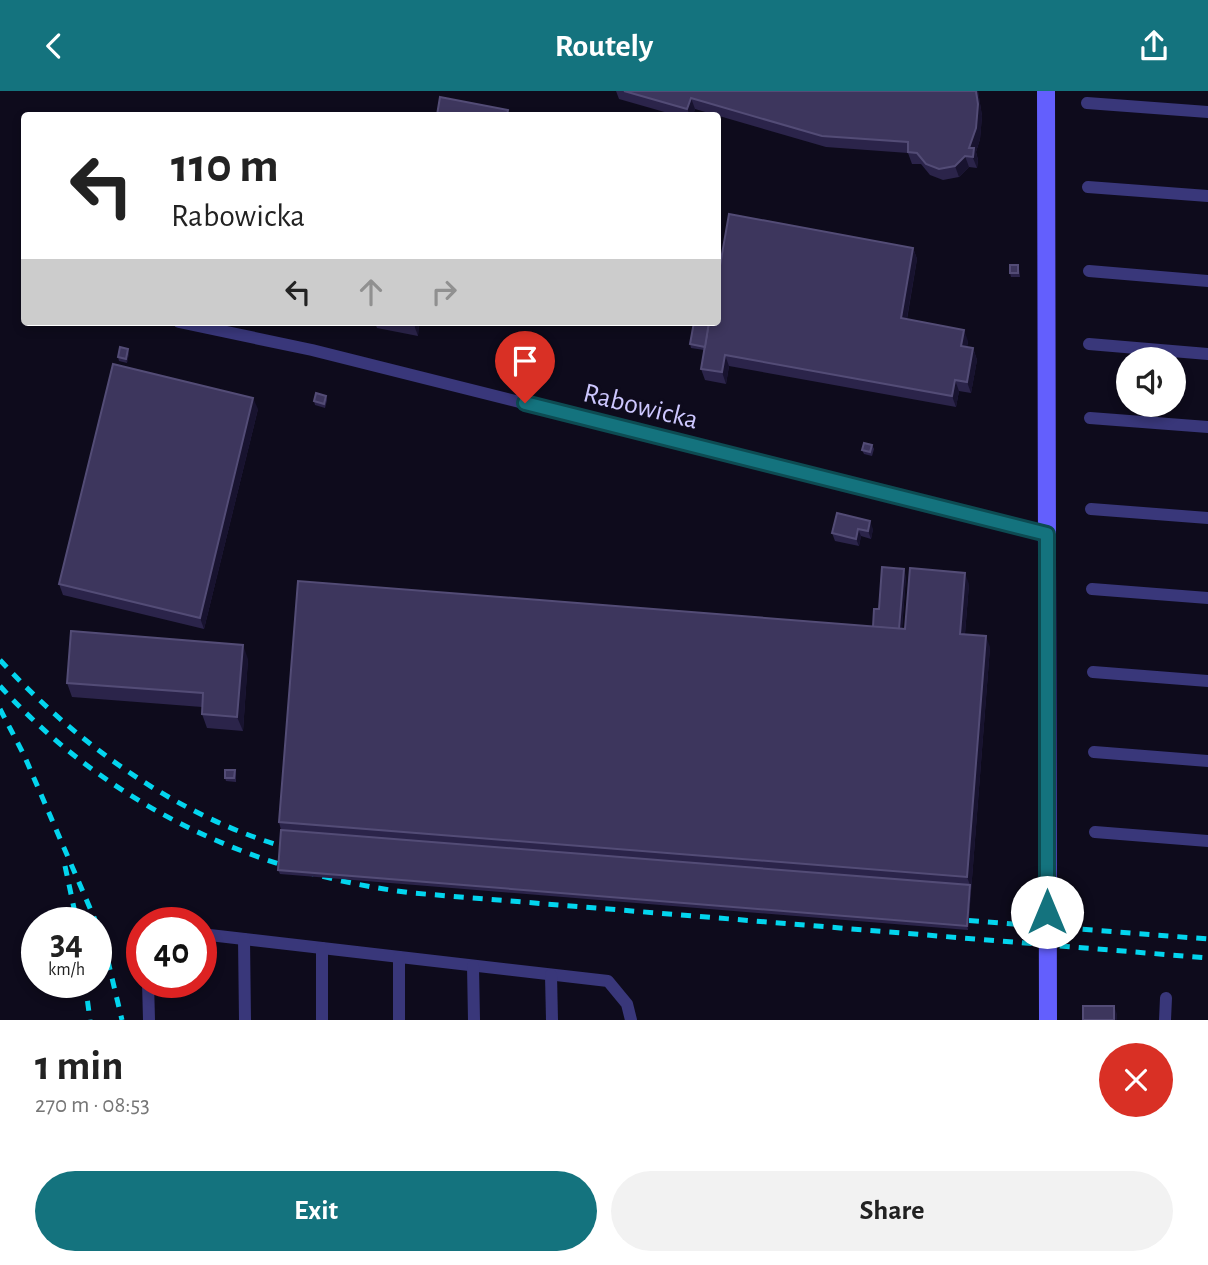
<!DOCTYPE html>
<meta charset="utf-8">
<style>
body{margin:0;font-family:"Alegreya Sans",sans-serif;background:#f2f2f2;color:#222;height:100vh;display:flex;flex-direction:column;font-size:26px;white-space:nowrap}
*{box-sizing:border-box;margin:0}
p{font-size:23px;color:#767676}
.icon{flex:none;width:38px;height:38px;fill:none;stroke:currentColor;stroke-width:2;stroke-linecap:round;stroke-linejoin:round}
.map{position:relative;height:929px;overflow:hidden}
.side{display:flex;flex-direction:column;background:#fff;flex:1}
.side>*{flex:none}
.banner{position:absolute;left:21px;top:21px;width:700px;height:214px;border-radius:7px;box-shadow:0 4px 10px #0003;background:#fff;color:#222;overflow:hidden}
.fabs{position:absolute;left:1116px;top:256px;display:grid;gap:14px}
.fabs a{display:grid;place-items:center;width:70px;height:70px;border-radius:50%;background:#fff;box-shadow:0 4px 10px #0003;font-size:35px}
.speed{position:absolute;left:21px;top:816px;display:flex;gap:14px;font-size:35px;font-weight:700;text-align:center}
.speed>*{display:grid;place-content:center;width:91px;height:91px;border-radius:50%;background:#fff;box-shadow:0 4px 10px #0003;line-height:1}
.speed small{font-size:18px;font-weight:400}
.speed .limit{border:10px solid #d22;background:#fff;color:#111}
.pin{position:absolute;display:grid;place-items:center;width:60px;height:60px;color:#fff;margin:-72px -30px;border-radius:50% 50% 50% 0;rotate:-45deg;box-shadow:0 0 7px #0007}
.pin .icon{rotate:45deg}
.me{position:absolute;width:77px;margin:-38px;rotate:0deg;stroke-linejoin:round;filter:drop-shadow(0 0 5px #0008)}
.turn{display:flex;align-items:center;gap:24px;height:147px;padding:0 35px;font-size:32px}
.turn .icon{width:91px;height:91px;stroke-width:2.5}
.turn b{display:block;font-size:49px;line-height:60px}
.lanes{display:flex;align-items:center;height:66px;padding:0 35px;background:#0003;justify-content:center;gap:35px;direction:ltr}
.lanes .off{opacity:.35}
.round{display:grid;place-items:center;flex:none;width:74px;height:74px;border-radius:37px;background:#f2f2f2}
.summary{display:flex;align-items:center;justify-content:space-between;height:119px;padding:0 35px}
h1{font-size:42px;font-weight:700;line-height:52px}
.button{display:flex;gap:14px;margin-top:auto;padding:14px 35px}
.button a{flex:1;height:80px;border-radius:42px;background:#14737e;color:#fff;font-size:28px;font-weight:700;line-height:80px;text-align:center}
.button a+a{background:#f2f2f2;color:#222}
header{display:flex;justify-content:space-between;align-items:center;height:91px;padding:0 35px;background:#14737e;color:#fff;font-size:32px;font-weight:700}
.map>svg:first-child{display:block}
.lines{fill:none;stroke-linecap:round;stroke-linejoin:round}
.lane{stroke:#39377a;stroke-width:12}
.secondary{stroke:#635ffd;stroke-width:18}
.rail{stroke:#03d5ee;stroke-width:5;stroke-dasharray:10 9;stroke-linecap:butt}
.wall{fill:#2b244a}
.shaded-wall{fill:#18132f}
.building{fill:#3d365d;stroke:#534c76;stroke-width:2}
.route-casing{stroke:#0d4b52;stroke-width:18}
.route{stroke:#14737e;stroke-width:12}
.labels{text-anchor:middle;stroke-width:6;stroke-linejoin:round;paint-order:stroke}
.street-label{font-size:28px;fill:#cdc7fe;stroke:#0e0b1c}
</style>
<header><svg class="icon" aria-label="back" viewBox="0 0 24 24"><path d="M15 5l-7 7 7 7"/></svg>Routely<svg class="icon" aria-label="share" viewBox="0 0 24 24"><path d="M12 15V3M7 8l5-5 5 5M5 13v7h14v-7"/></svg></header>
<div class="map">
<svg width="1208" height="929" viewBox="0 0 1208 929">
<rect width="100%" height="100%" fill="#0e0b1c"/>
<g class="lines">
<g class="lane">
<path d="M1087,12L1208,21"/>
<path d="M1088,96L1208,105"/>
<path d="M1089,180L1208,190"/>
<path d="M179,231L312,259L1047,443"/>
<path d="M1089,253L1208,263"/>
<path d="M1090,327L1208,336"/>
<path d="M1091,418L1208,427"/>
<path d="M1092,498L1208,507"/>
<path d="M1093,581L1208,590"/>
<path d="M1094,661L1208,670"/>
<path d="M1095,741L1208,750"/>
<path d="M201,843L608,890L627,913L631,929"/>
<path d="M244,848L245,929"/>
<path d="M322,857V929"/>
<path d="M399,866V929"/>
<path d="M473,875L474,929"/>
<path d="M551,884L552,929"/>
<path d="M148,891L149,929"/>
<path d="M1165,929L1166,907"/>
</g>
<path class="secondary" d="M1046,0L1048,929"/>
<g class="rail">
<path d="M0,569C80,656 183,730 299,760"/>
<path d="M0,595C109,715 253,782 412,802L1208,867"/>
<path d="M0,618L24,664L96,831"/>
<path d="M65,775L77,831"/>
<path d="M950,828L1208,848"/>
<path d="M96,833L107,866L122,929"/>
<path d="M85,891L90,929"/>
</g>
</g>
<g class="wall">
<path d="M616,0H978L982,25L980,48L976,61L978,69L977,77L969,76L959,86L943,89L930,84L921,73H912L908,62L826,56L695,18L693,24H675L619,8Z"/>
<path d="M913,157L917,168L907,228L968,250L967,256L973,257L977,269L971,302L959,300L956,316L729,275L726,293L705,289L701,278L704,259L691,257L690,253Z"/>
<path d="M1019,178L1020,186H1011L1010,182Z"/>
<path d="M369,231H419L418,245L377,237L375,232Z"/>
<path d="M129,262L127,272L119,270L118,266Z"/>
<path d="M326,305L327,309L325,317L315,314L314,310Z"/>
<path d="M258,318L204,538L63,504L59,493Z"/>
<path d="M872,354L874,358L872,365L864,363L862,359Z"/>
<path d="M837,422L873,438L871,448L861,445L859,455L835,450L832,442Z"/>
<path d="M906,485L902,538H905L969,493L965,543L990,556L968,839L280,783L278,779L281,739L279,731L873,536L879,518Z"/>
<path d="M248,568L243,640L207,637L202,623V616L72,606L67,592Z"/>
<path d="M235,679L236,683V691L226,690L225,687Z"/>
</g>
<g class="shaded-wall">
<path d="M976,0H978L982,25L980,48L976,61L978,69L977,77L969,57Z"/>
<path d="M691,7L695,18L693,24H690L687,18Z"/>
<path d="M965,65L969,76L959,86L955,75Z"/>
<path d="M913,157L917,168L905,238L901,227Z"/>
<path d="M414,231H419L418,245L414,234Z"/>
<path d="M964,239L968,250L965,266L961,255Z"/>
<path d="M973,257L977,269L971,302L967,291Z"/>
<path d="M128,258L129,262L127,272L126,268Z"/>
<path d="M725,264L729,275L726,293L722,281Z"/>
<path d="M955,289L959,300L956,316L952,305Z"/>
<path d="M253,307L258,318L204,538L200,527Z"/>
<path d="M870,430L873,438L871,448L868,440Z"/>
<path d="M858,438L861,445L859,455L856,448Z"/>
<path d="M904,478L906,485L901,548L899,540Z"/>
<path d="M965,482L969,493L964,554L960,543Z"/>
<path d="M986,545L990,556L968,839L967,835L970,794L967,786Z"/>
<path d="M243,554L248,568L243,640L237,626Z"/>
<path d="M1114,915L1117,923V929H1114Z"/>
</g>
<g class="building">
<path d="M624,0H976L978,13L976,37L969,57H974L973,66L965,65L955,75L939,78L926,73L917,62L908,61V51L822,45L691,7L687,18Z"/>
<path d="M440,6L508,19L507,24H437Z"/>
<path d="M729,123L913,157L901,227L964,239L961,255L973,257L967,291L955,289L952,305L725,264L722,281L701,278L709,231H718V186Z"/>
<rect x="1010" y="174" width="8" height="8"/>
<path d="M398,231H414V234Z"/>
<path d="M694,231H709L705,256L690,253Z"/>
<path d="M120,256L128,258L126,268L118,266Z"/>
<path d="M113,273L253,307L200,527L59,493Z"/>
<path d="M316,302L326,305L324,313L314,310Z"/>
<path d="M864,352L872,354L870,361L862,359Z"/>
<path d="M837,422L870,430L868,440L858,438L856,448L832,442Z"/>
<path d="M882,476L904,478L899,538L873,536L874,518H879Z"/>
<path d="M910,477L965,482L960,543L986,545L967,786L279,731L298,490L905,538Z"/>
<path d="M71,540L243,554L237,626L202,623L203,602L67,592Z"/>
<path d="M225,679H235L234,687H225Z"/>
<path d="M281,739L970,794L967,835L278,779Z"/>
<rect x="1083" y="915" width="31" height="14"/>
</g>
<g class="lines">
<defs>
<path id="route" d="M525,312L1047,443V821"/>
</defs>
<use href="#route" class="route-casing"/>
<use href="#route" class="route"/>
</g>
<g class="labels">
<g class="street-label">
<text transform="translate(641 314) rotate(14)" y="10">Rabowicka</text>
</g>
</g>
</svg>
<div class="fabs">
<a><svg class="icon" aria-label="sound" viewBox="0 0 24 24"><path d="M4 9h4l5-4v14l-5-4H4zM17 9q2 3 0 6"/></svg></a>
</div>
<div class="speed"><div>34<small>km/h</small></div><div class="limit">40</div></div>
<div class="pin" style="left:525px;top:312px;background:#d93025"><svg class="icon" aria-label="arrive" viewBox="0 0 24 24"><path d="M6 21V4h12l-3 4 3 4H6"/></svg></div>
<svg class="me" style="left:1047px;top:821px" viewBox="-20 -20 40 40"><circle r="19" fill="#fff"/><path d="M0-13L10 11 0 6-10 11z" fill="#14737e"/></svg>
<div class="banner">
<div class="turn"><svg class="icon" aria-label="left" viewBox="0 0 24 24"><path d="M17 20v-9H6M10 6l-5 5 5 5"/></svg><div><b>110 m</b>Rabowicka</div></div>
<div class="lanes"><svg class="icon" aria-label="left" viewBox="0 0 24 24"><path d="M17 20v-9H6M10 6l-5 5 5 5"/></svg><svg class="icon off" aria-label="ahead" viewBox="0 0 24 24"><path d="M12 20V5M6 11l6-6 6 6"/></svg><svg class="icon off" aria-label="right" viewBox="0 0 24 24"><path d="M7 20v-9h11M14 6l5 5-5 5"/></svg></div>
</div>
</div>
<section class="side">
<div class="summary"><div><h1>1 min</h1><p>270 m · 08:53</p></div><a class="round" style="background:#d93025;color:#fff"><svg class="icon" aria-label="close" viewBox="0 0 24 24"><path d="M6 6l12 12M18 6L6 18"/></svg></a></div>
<div class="button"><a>Exit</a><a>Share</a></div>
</section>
